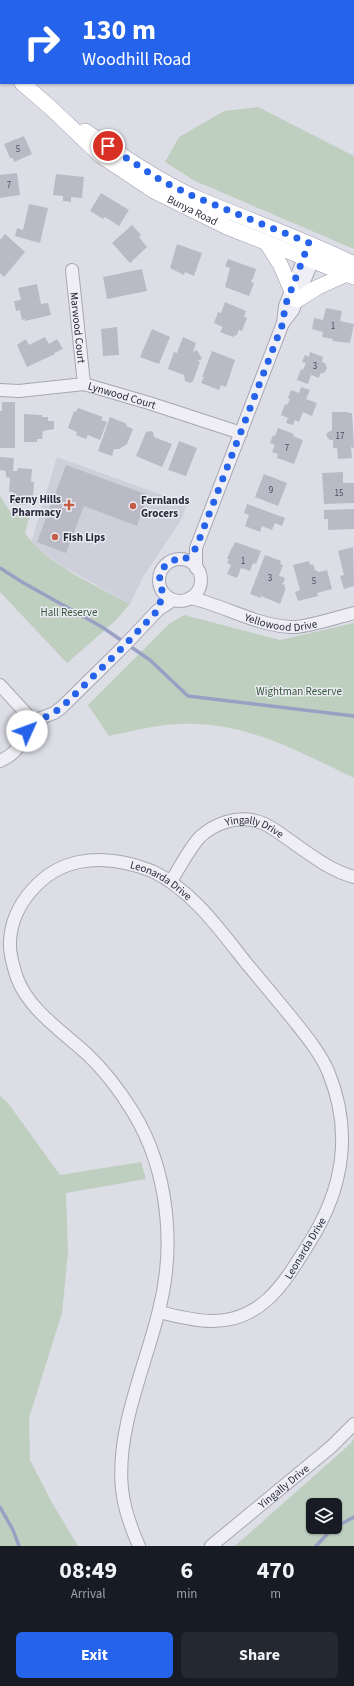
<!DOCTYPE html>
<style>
body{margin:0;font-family:"Source Sans 3",sans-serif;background:#242831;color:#f1f3f6;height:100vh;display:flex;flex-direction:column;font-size:15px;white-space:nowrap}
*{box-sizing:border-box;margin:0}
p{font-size:13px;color:#9ea1a6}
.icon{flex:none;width:22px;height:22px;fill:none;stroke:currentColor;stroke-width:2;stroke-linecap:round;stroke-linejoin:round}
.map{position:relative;height:1546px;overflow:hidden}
.panel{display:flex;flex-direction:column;background:#171b24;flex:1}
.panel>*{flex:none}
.hud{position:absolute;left:0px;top:0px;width:354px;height:84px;box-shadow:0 1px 3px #0004;background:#2563eb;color:#fff;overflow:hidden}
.fabs{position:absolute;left:306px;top:1498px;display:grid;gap:8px}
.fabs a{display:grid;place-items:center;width:36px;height:36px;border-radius:6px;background:#171b24;box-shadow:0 1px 3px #0004;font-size:20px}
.pin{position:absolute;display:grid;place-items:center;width:34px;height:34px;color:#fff;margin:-17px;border:2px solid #fff;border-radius:50%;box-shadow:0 1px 4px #0007}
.me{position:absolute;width:44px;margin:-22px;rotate:47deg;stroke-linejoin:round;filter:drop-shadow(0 0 3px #0008)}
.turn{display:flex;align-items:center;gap:14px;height:84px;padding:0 16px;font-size:18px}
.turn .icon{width:52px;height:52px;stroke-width:2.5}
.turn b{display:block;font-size:28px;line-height:34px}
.eta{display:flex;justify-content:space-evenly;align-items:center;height:68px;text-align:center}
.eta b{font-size:24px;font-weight:700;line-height:28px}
.cta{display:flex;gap:8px;margin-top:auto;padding:8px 16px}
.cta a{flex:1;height:46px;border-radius:6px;background:#2563eb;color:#fff;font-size:16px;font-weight:700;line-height:46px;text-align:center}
.cta a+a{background:#242831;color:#f1f3f6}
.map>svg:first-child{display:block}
.built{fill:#cecfda}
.green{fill:#becfbf;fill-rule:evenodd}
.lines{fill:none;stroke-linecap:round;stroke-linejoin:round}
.stream{stroke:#99a0c4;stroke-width:3.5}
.building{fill:#babac7}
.minor-casing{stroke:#a6a7b2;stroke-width:14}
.major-casing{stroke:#9c9eb0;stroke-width:16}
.minor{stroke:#eeeef4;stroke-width:12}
.major{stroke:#fff;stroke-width:15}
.route{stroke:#2563eb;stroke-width:7;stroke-dasharray:0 12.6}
.poi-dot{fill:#c45c47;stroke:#ebecf3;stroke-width:1.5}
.labels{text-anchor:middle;stroke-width:3;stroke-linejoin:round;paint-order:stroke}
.number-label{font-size:9px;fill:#4c4c5d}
.street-label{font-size:11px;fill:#27283a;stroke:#ebecf3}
.poi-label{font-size:11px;font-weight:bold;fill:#27283a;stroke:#ebecf3;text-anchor:start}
.park-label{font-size:11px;fill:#355539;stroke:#ebecf3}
</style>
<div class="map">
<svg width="354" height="1546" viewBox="0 0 354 1546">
<rect width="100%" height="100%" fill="#dcdde5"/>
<path class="built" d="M57,457L187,504L181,520L143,577L130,604L59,564L31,543Z"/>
<g class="green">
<path d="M258,107L354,156V249L195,181L165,162L179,137L224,111Z"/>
<path d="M0,496L11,513L30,515L25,533C44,563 99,587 130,604L115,621L67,663L0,592Z"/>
<path d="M184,615L280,640L354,623V778C298,751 243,720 178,724C155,725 132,731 109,736L88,705L169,624Z"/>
<path d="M0,1096L8,1103L60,1175L141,1162L146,1179L66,1193L68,1252L62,1313L29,1418L30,1460L51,1501L78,1546H0Z"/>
<path d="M354,1438V1546H235L350,1444ZM313,1505H335V1527H313Z"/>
</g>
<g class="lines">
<g class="stream">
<path d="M0,568L22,582L102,627L150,660L188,696L354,716"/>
<path d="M0,1507L13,1530L19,1546"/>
<path d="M316,1546L332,1529L354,1517"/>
</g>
</g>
<g class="building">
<path d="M24,136L32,154L14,162L13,158H10L4,144Z"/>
<path d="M17,173L20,195L0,198V175Z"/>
<path d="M56,174L84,177L82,198L71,197V202L63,201V196L53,195Z"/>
<path d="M101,193L129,210L119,226L105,217L103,219L90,211Z"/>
<path d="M29,204L48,208L40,243L15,236L17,228L23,230Z"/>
<path d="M132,225L141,235L139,237L147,247L130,263L112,243Z"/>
<path d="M5,234L25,252L4,277L0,273V240Z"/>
<path d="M177,244L202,253L194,276L185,272L184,275L170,268Z"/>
<path d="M228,259L256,269L253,279H252L251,282L254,283L249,296L225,287L230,268L225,266Z"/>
<path d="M142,269L147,291L107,299L103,277Z"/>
<path d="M37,284L41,304L48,303L51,315L25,321V319L22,320L20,310L16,311L14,301L21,300L18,288Z"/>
<path d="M225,302L246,311L244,317L247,318L242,331L239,330L236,336L234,335L233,337L220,332L223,327L214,323L218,312L221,313Z"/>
<path d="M326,308L342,311L340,321L354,324L350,343L332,341L333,339L322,337L323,332L312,329L314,318L323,320Z"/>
<path d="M117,327L119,355L103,356L101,329Z"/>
<path d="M152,329L170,337L159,364L140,357Z"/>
<path d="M45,337L49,344L57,339L63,349L54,353L55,354L27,367L17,345L26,339L29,345Z"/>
<path d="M183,337L196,343L193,352L197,350L202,359L197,361L200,362L193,381L190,383L185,381L184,375L168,369L174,352L177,353Z"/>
<path d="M212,351L235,360L226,387L221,385L219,390L201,383L204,377H202Z"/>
<path d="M310,352L323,357L322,362L325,363L327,368L325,372L320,374L319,378L311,375L308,384L297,380L301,369L303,370L306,363L302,362L305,355L309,357Z"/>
<path d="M301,387L310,390L306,399L317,403L312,416L303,412L299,422L295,420L293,425L286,423L288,418L281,415L285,404L287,405L290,399L288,398L291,390L299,393Z"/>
<path d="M2,402H15V448H0V411H2Z"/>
<path d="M78,408L103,417L101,420L107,422L100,440L88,435L86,439L76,435L77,432L68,428L74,411L76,412Z"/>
<path d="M332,412H348V413H352L354,448L351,447L352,458L338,459L337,448H333V440H330L327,437L326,434L330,431H332Z"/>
<path d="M24,414L42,415V417H48V421H54V429L43,431L42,439H37V442H24Z"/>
<path d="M110,417L127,424L126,426L133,429L127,444L119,449H114L112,456L98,451Z"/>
<path d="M278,428L294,434L293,436L303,440L294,464L277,458L278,454L272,452L275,445L270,443L273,435L275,436Z"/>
<path d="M150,431L153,432L154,437L172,444L162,467L136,456L146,432Z"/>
<path d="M179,441L197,448L186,476L168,470Z"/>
<path d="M0,457L14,458L13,471H17L18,468L32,469L31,482H34L33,496L30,495V498H28L27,505L12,504L13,492H9L10,478L6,477V471L0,470Z"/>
<path d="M66,465L148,495L137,526L84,506L66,553L37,542Z"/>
<path d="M343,472V483H354V503L324,504L322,473Z"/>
<path d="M264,474L287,483L278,506L255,497Z"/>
<path d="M247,504L285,518L282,526L275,523L272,530L262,526L260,532L245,526L249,515L244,513Z"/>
<path d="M354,509V529L328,530V519H324V510Z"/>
<path d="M235,542L261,551L256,564L253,563L250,571L241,568L237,578L227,574L231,565L227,563L229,559H227L232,547H233Z"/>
<path d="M353,547L354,586L344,589L340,576L344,575L338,551Z"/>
<path d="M265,555L281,561L280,564L283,565L279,576L284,577L285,580L282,584L285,585L284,587L286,588L280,604L261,596V598L250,594Z"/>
<path d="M309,561L310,565L313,564L315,570L319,572L327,570L332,589L317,593L318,596L298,601L295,592L300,590L293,565Z"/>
</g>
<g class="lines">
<defs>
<g id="minor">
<path id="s1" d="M72,270L84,384"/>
<path d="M283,323L293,310L315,254"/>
<path id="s2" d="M0,390L19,391L84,384L149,403L241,433"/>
<circle cx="180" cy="580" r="21"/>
<path d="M196,568V548L283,323L285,306L307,250"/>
<path id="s3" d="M190,598C224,605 254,625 291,627C305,628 338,617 354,613"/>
<path d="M0,685L33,721"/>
<path d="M0,761C24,750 19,739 33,721L54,713L61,708L122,648L158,610L173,600"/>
<path id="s4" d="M171,881C179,869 190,847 200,837C215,823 236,816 256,821C266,823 277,831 285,837C307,852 328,870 354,877"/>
<path id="s5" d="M139,1546C131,1528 124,1508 122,1489C116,1431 144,1370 158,1314C176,1248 169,1171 133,1112C120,1091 105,1071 87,1054C62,1031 29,1010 17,978C13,966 9,953 10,941C12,904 43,869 79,862C103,857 129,862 152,871C192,890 220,930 247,964C263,983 279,1002 295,1022C307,1037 320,1053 328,1071C354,1134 343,1192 306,1248C283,1285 260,1322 211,1321C194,1321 176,1316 159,1312"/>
<path id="s6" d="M211,1546L331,1447L354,1424"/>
</g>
<g id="major">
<path d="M0,62L1,63"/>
<path id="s7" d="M22,83L52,109L100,155L154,191L227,227L354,277"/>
<path d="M85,131C120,154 155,179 194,197C247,220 302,238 354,264"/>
<path d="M266,242L280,264L291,289"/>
<path d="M297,300L318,287L347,274"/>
</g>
</defs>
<use href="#minor" class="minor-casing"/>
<use href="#major" class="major-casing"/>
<use href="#minor" class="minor"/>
<use href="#major" class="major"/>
</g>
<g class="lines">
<path class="route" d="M27,731L32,722L48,716L61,708L122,648L158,610L163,593L159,582L161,570L169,562L178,559L184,560L196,548L283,323L285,306L309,243L193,196L162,181L108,146"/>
</g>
<g class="poi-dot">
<path d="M67 499h4v4h4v4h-4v4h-4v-4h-4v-4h4z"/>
<circle cx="133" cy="506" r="4"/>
<circle cx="55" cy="537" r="4"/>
</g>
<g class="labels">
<g class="number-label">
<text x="18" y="152">5</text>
<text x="9" y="188">7</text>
<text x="333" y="329">1</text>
<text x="315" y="369">3</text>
<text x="340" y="439">17</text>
<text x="287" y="451">7</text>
<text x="271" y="493">9</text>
<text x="339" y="496">15</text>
<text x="243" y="564">1</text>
<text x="270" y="581">3</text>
<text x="314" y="584">5</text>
</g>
<g class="street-label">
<text dy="4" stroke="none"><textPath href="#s7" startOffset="214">Bunya Road</textPath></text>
<text dy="4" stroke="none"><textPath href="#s1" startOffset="58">Marwood Court</textPath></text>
<text dy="4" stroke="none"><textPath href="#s2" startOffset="124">Lynwood Court</textPath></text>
<text dy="4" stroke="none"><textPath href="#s3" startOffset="95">Yellowood Drive</textPath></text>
<text dy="4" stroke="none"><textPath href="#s4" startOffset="113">Yingally Drive</textPath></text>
<text dy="4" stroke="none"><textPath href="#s5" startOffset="864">Leonarda Drive</textPath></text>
<text transform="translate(305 1248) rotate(-59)" y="4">Leonarda Drive</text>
<text dy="4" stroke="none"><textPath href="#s6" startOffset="94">Yingally Drive</textPath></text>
</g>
<g class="poi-label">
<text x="61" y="503" text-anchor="end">Ferny Hills<tspan x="61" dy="13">Pharmacy</tspan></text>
<text x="141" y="504">Fernlands<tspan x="141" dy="13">Grocers</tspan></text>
<text x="63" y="541">Fish Lips</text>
</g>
<g class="park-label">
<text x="69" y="616">Hall Reserve</text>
<text x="299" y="695">Wightman Reserve</text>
</g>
</g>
</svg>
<div class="fabs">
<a><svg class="icon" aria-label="layers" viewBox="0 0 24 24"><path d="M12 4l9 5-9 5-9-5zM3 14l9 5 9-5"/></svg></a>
</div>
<div class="pin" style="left:108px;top:146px;background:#d93025"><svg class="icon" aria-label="arrive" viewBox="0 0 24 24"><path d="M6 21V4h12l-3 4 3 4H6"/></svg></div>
<svg class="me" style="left:27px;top:731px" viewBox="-20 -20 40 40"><circle r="19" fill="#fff"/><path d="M0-13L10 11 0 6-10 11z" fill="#2563eb"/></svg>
<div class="hud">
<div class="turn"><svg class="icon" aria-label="right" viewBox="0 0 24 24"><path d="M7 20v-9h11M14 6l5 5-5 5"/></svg><div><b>130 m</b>Woodhill Road</div></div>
</div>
</div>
<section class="panel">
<div class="eta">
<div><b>08:49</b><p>Arrival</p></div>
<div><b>6</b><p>min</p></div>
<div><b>470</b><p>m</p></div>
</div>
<div class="cta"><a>Exit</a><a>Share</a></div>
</section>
